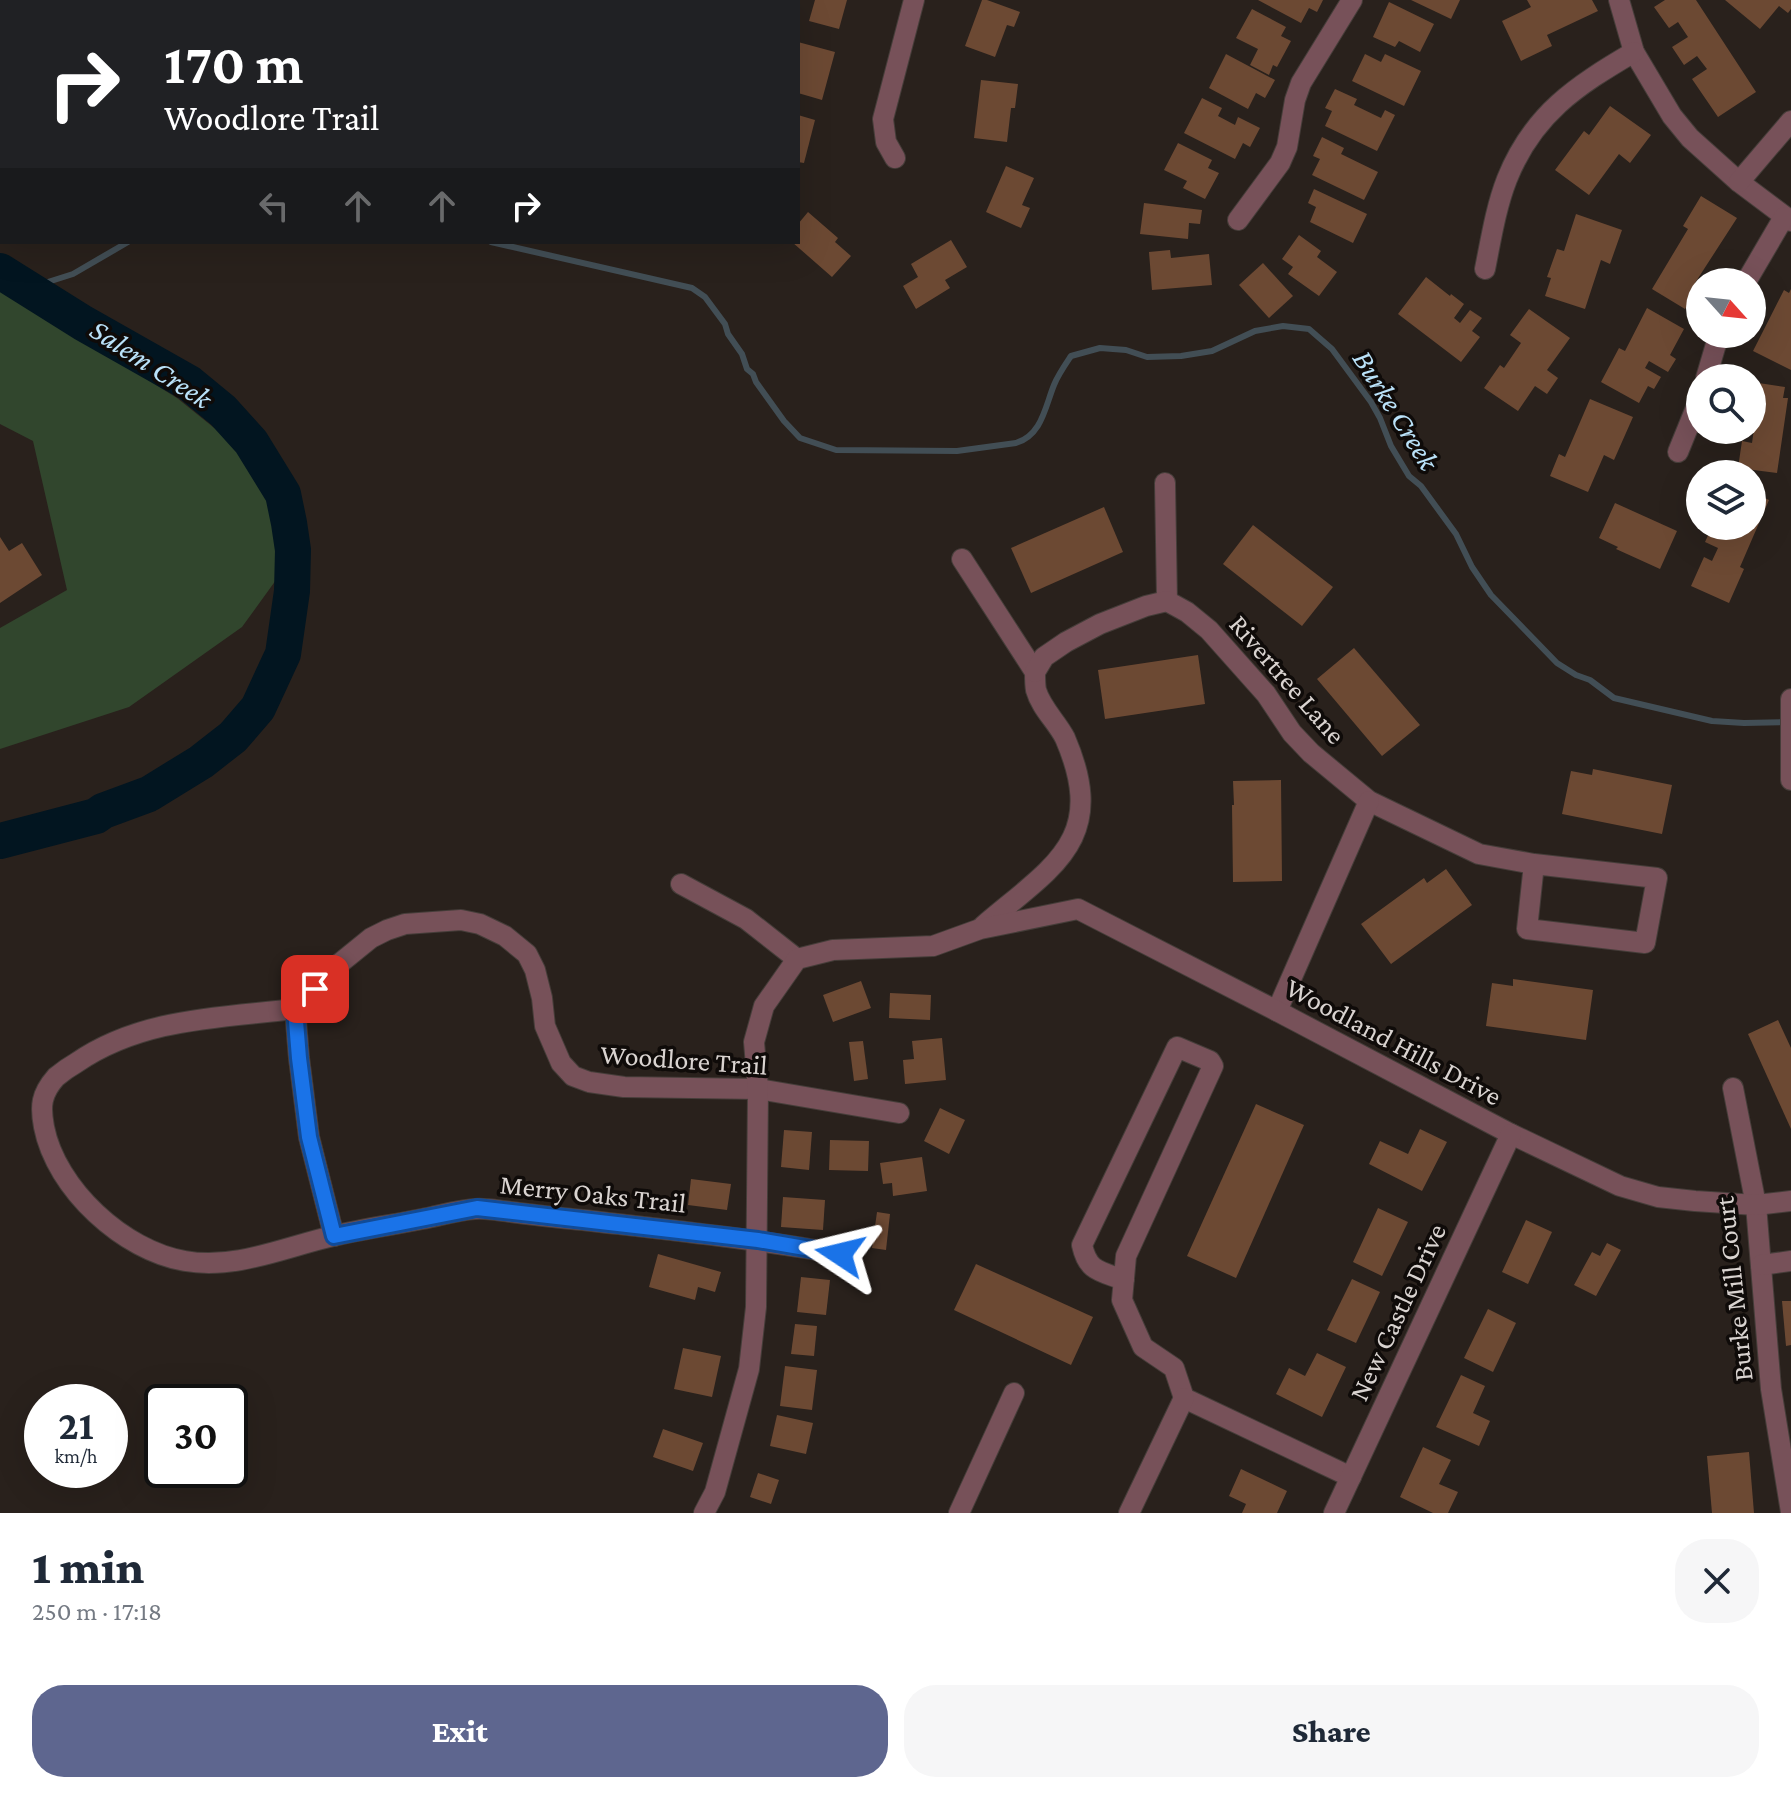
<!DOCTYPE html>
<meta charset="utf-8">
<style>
body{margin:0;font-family:"Crimson Pro",serif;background:#f6f6f7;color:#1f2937;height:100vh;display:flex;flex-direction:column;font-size:30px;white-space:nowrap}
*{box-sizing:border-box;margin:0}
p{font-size:26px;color:#747a83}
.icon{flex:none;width:44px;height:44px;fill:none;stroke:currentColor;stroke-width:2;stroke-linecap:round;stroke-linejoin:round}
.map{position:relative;height:1513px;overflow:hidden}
.sheet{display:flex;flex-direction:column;background:#fff;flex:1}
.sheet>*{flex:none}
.hud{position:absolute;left:0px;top:0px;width:800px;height:244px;box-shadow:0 8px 32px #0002;background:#202124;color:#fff;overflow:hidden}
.needle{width:52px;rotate:117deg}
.tools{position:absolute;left:1686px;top:268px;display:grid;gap:16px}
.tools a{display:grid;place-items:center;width:80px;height:80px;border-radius:50%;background:#fff;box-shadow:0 8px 32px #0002;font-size:40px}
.speed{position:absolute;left:24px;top:1384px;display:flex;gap:16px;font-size:40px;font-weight:700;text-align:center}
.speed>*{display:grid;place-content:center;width:104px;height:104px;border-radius:50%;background:#fff;box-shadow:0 8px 32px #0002;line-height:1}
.speed small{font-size:20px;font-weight:400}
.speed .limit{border:4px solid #111;border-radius:12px;background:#fff;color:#111}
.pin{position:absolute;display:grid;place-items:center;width:68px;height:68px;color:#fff;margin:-34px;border-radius:16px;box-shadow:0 4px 12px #0006}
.me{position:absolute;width:88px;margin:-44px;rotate:280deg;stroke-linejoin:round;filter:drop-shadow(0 0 6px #0008)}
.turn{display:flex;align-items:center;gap:28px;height:168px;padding:0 32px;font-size:36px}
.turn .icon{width:104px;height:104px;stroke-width:2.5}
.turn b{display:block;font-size:56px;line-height:68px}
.lanes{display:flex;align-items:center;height:76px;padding:0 32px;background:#0003;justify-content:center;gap:40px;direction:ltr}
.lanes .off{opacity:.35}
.round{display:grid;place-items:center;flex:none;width:84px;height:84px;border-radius:32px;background:#f6f6f7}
.overview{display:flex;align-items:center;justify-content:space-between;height:136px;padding:0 32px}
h1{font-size:48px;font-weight:800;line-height:60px}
.button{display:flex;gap:16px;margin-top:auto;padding:16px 32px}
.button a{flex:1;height:92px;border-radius:32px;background:#5e668f;color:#fff;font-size:32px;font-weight:800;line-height:92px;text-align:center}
.button a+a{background:#f6f6f7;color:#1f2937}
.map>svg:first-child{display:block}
.green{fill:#31462d}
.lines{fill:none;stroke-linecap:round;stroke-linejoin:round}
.stream{stroke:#424e55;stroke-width:6}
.river{stroke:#021520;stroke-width:36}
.building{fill:#6c4933}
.minor-casing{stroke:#453d39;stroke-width:22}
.minor{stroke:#775159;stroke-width:20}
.route-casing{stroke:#114b97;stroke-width:20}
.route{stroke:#1a73e8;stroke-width:14}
.labels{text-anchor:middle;stroke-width:7;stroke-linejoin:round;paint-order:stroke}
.street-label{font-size:28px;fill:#d9d3d0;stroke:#0f0b09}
.water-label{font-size:30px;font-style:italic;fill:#bae2f9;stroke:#0f0b09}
</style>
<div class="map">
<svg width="1791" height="1513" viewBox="0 0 1791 1513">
<rect width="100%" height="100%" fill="#29211c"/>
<path class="green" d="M0,285L106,354L177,398L244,452L276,510V580L242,627L129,707L0,749V628L67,590L33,441L0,424Z"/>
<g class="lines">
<g class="stream">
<path d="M491,242L692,288L705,297L725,324L728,334L742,354L747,369L753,374L756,382L784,421L800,438L836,450L957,451L1016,443C1042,435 1045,407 1054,385C1058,375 1065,365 1071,356L1100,348L1126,350L1147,357L1181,356L1212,351L1255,331L1283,326L1309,329L1332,349L1371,402L1380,418L1391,446L1409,476L1421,486L1456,534L1472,567L1491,595L1557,663L1576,675L1590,680L1614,698L1712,721L1744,723L1787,722"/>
<path d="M29,288L73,274L128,242"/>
</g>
<path class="river" d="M0,271L83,323L189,383L223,411L251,442L283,494L289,523L293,550L292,591L283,654L258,708L233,737L201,762L149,794L103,811L96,816L0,841"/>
</g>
<g class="building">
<path d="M815,0H847L839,29L809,21Z"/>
<path d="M982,0H987L1020,12L1014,27L1007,25L995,57L965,46Z"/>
<path d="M1258,0H1323L1317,12L1309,8L1301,23Z"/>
<path d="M1411,0H1460L1451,19Z"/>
<path d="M1527,0H1592L1598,11L1547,35L1552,46L1521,61L1502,21L1531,7Z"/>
<path d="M1665,0H1696L1756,92L1718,117L1692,79L1707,69L1697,56L1684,65L1672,47L1688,37L1678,22L1669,28L1654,7Z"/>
<path d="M1725,0H1791V9L1788,13L1779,6L1760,29Z"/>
<path d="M1389,2L1434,24L1420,52L1399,41L1395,47L1373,37Z"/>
<path d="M1252,9L1286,27L1281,36L1291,41L1277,67L1273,65L1269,75L1250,65L1258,49L1236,38Z"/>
<path d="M798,42L835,52L822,100L798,93V71L800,63L798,62Z"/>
<path d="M1226,54L1275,80L1265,98L1256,93L1248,109L1209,88Z"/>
<path d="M1365,54L1381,62L1385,54L1421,71L1404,106L1352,81Z"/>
<path d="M981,80L1018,84L1015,108H1011L1007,142L974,138Z"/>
<path d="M1335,89L1357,99L1354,105L1381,118L1385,110L1395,115L1377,151L1325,126L1332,111L1325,108Z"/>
<path d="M1202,98L1222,108L1218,116L1235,125L1238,117L1260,128L1250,147L1243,143L1235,159L1184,133Z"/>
<path d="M1610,106L1651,135L1630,163L1619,154L1589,195L1555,170L1584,131L1589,135Z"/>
<path d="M798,115L815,120L804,163L798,162Z"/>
<path d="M1322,137L1344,148L1341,154L1378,172L1364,200L1312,175L1320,159L1313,156Z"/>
<path d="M1178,143L1212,160L1208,168L1219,173L1205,199L1183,188L1187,181L1164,170Z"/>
<path d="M1006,166L1034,178L1022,205L1030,208L1021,228L986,212Z"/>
<path d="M1314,189L1367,214L1353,243L1310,222L1316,207L1308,203Z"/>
<path d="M1701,196L1737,218L1695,283L1699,286L1685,309L1652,289L1688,229L1683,226Z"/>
<path d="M1144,203L1202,210L1200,224L1189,223L1188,239L1140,234Z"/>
<path d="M808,212L838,238L835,242L851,256L832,277L792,242H798V224Z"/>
<path d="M1576,214L1622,230L1610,264L1601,260L1585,309L1545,296L1551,278L1547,277L1557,249L1564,251Z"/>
<path d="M1299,235L1321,251L1317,257L1337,272L1319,296L1288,274L1293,267L1282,259Z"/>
<path d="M951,240L967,267L945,280L950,288L916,309L903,286L918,277L911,264Z"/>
<path d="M1170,250L1171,258L1209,254L1212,285L1152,290L1149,252Z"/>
<path d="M1263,263L1293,296L1269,318L1239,285Z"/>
<path d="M1426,277L1450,296L1451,294L1464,304L1454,318L1460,323L1470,310L1482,318L1472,331L1480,337L1461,362L1398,314Z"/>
<path d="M1791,289V370L1753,351L1784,290L1789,293Z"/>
<path d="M1647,308L1684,329L1670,355L1676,359L1668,372L1649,361L1645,368L1661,377L1654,389L1648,386L1639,403L1601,382L1619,348L1625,351Z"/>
<path d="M1529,309L1570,338L1547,370L1558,378L1547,394L1535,386L1518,411L1484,388L1500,365L1504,368L1521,343L1510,335Z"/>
<path d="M1752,382L1785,387L1783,398H1788L1777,473L1738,468L1742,441L1752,443L1754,429L1752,428Z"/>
<path d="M1590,399L1633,417L1614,460L1604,455L1588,492L1550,476L1559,454L1565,457Z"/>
<path d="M1752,492L1769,500L1740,567L1744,569L1729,603L1691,586L1704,557L1712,561L1718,548L1705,542L1711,529L1713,530L1715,526H1752Z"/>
<path d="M1615,503L1677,531L1660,569L1616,549L1618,547L1599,538Z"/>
<path d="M1104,507L1123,552L1031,593L1011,548Z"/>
<path d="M1253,525L1333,587L1302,626L1223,564Z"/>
<path d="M0,537L9,551L22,543L42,575L0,603Z"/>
<path d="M1354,648L1420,725L1382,756L1317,679Z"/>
<path d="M1198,655L1205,704L1105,719L1098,670Z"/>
<path d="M1593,769L1672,785L1662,834L1562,814L1571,771L1592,775Z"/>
<path d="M1281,780L1282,881L1233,882L1232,805H1234L1233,781Z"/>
<path d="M1446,869L1472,905L1391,964L1361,924L1424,878L1427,883Z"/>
<path d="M1513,979L1593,990L1586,1040L1486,1026L1492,983L1513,986Z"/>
<path d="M861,981L871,1008L833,1022L823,995Z"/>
<path d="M890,993L931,995L930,1020L889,1018Z"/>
<path d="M1778,1020L1791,1048V1129L1748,1034Z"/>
<path d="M942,1038L946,1080L905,1084L903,1060L914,1059L912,1041Z"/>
<path d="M863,1041L868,1079L854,1081L849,1042Z"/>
<path d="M1256,1104L1304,1125L1236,1278L1187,1256Z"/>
<path d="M940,1108L965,1120L949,1154L924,1141Z"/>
<path d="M1420,1129L1447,1142L1422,1191L1369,1164L1380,1141L1408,1154Z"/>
<path d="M784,1130L812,1132L809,1170L781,1167Z"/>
<path d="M830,1140L869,1141L868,1171L829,1170Z"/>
<path d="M922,1157L927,1191L893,1196L892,1183L883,1184L880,1163Z"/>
<path d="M691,1179L731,1184L727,1210L688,1205Z"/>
<path d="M783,1197L825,1200L823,1230L781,1227Z"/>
<path d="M1378,1208L1408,1222L1382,1276L1353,1262Z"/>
<path d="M877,1212L890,1214L886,1250L872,1248Z"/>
<path d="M1526,1220L1552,1232L1528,1284L1502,1272Z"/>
<path d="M1607,1243L1621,1250L1596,1296L1574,1285L1592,1252L1600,1256Z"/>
<path d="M658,1254L721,1272L715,1292L698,1287L695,1300L649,1287Z"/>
<path d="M976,1264L1093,1317L1071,1365L954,1310Z"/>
<path d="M801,1277L830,1280L826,1315L797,1312Z"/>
<path d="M1352,1279L1380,1292L1356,1343L1327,1330Z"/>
<path d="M1782,1301H1791V1345L1786,1346Z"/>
<path d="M1488,1309L1516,1323L1493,1372L1464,1358Z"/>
<path d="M795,1324L817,1326L814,1356L791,1354Z"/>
<path d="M683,1348L721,1356L712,1397L674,1389Z"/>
<path d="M1317,1353L1346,1367L1322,1417L1276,1394L1289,1368L1305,1376Z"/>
<path d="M785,1366L817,1370L812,1410L780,1406Z"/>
<path d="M1461,1375L1485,1386L1473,1413L1490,1421L1479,1446L1436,1427Z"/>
<path d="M777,1415L813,1423L806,1454L770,1446Z"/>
<path d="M663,1429L703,1443L693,1471L653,1457Z"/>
<path d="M1423,1447L1451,1460L1439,1484L1458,1492L1448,1513H1433L1400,1497Z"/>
<path d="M1749,1452L1754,1513H1712L1707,1456Z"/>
<path d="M1241,1469L1287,1491L1277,1513H1242L1246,1504L1229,1496Z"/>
<path d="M758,1473L779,1480L771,1504L750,1497Z"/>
</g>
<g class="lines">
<defs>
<g id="minor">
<path d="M1619,0L1634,52L1672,116L1690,138L1739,182L1791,221"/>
<path d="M895,158L886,142L883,119L914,0"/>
<path d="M1739,182L1791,121"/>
<path d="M1238,220L1280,163L1287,147L1295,100L1301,83L1352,0"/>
<path d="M1485,269C1491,239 1496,207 1507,179C1533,114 1576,86 1634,52"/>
<path d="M1746,282L1784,217"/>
<path d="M1706,378L1719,334"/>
<path d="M1678,452L1700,398"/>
<path d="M1165,483L1167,601"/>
<path d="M962,559L1035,672C1035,677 1035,685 1036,690C1041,708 1057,722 1065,738C1109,840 1053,866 983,926"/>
<path d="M1035,672L1044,657L1066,642L1100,624L1146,606L1167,601L1187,612L1209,630L1266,694L1292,733L1311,753L1369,801L1479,854L1534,864L1527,929L1645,943L1657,878L1534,864"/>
<path d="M1791,699V780"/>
<path d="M681,884L746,919L797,959"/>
<path d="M295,1009C219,1018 141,1018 76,1063C69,1067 62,1072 56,1077C41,1094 40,1106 44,1127C56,1189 124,1251 185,1261C235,1270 285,1247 333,1236C362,1229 392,1225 422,1219C439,1216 457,1210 475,1209C487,1208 500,1211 511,1212C535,1215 559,1218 583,1220C669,1230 755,1239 840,1254"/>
<path d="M1277,1011L1369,801"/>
<path d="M1733,1088L1756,1205L1771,1389L1791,1512"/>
<path d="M334,1236L309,1137L299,1058L295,1009L334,968L371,938L387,930L405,924L461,920L480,924L505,936L527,954L535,970L542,998L545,1026L561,1063L573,1076L589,1082L624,1087L758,1089L899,1113"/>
<path d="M1761,1265L1791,1261"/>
<path d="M1124,1280C1100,1271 1088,1272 1082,1245L1177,1047L1210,1061L1213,1066L1126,1256L1122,1300L1143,1347L1174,1368L1184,1398L1351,1477"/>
<path d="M704,1513L715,1492L749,1369L756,1307L758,1089L754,1042L764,1006L797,959L833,950L933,946L980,929L1078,909L1277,1011L1511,1134L1620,1186L1658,1197L1695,1201L1756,1205L1791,1201"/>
<path d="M959,1513L1014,1393"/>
<path d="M1129,1513L1184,1398"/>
<path d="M1334,1513L1511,1134"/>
</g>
</defs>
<use href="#minor" class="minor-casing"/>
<use href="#minor" class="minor"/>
</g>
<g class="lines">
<defs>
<path id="route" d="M315,989L295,1009L299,1058L309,1137L334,1236L477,1208L758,1240L840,1254"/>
</defs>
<use href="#route" class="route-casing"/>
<use href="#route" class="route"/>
</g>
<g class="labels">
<g class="street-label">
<text transform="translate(1288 679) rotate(49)" y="10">Rivertree Lane</text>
<text transform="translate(1394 1041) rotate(28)" y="10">Woodland Hills Drive</text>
<text transform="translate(684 1059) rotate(4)" y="10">Woodlore Trail</text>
<text transform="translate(593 1193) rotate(6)" y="10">Merry Oaks Trail</text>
<text transform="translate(1733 1289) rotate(-96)" y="10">Burke Mill Court</text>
<text transform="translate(1397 1312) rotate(-65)" y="10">New Castle Drive</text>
</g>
<g class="water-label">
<text transform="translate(151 364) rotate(33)" y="10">Salem Creek</text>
<text transform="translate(1396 410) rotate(58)" y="10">Burke Creek</text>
</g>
</g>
</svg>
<div class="tools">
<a><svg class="needle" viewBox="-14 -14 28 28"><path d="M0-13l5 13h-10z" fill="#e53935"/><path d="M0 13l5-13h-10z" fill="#747a83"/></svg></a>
<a><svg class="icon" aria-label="search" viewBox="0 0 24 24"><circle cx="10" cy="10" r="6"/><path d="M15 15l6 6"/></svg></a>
<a><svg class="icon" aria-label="layers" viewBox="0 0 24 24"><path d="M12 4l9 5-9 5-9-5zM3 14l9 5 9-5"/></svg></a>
</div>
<div class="speed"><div>21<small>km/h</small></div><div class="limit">30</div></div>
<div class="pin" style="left:315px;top:989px;background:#d93025"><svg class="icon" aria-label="arrive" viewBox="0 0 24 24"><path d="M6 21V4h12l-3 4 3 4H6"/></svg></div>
<svg class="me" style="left:840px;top:1254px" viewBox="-20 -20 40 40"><path d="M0-17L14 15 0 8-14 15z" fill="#1a73e8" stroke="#fff" stroke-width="4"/></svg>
<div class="hud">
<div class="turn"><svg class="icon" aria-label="right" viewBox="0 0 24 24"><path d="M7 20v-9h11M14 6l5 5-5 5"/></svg><div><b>170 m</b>Woodlore Trail</div></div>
<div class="lanes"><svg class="icon off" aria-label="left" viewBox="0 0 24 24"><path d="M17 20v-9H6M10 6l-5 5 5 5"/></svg><svg class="icon off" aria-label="ahead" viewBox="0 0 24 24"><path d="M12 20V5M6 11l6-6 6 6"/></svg><svg class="icon off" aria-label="ahead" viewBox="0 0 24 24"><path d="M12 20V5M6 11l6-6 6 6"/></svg><svg class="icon" aria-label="right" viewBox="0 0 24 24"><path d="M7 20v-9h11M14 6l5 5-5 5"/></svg></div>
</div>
</div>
<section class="sheet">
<div class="overview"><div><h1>1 min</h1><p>250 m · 17:18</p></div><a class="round"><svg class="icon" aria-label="close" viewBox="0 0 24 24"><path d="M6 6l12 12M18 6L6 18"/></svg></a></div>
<div class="button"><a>Exit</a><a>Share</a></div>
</section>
